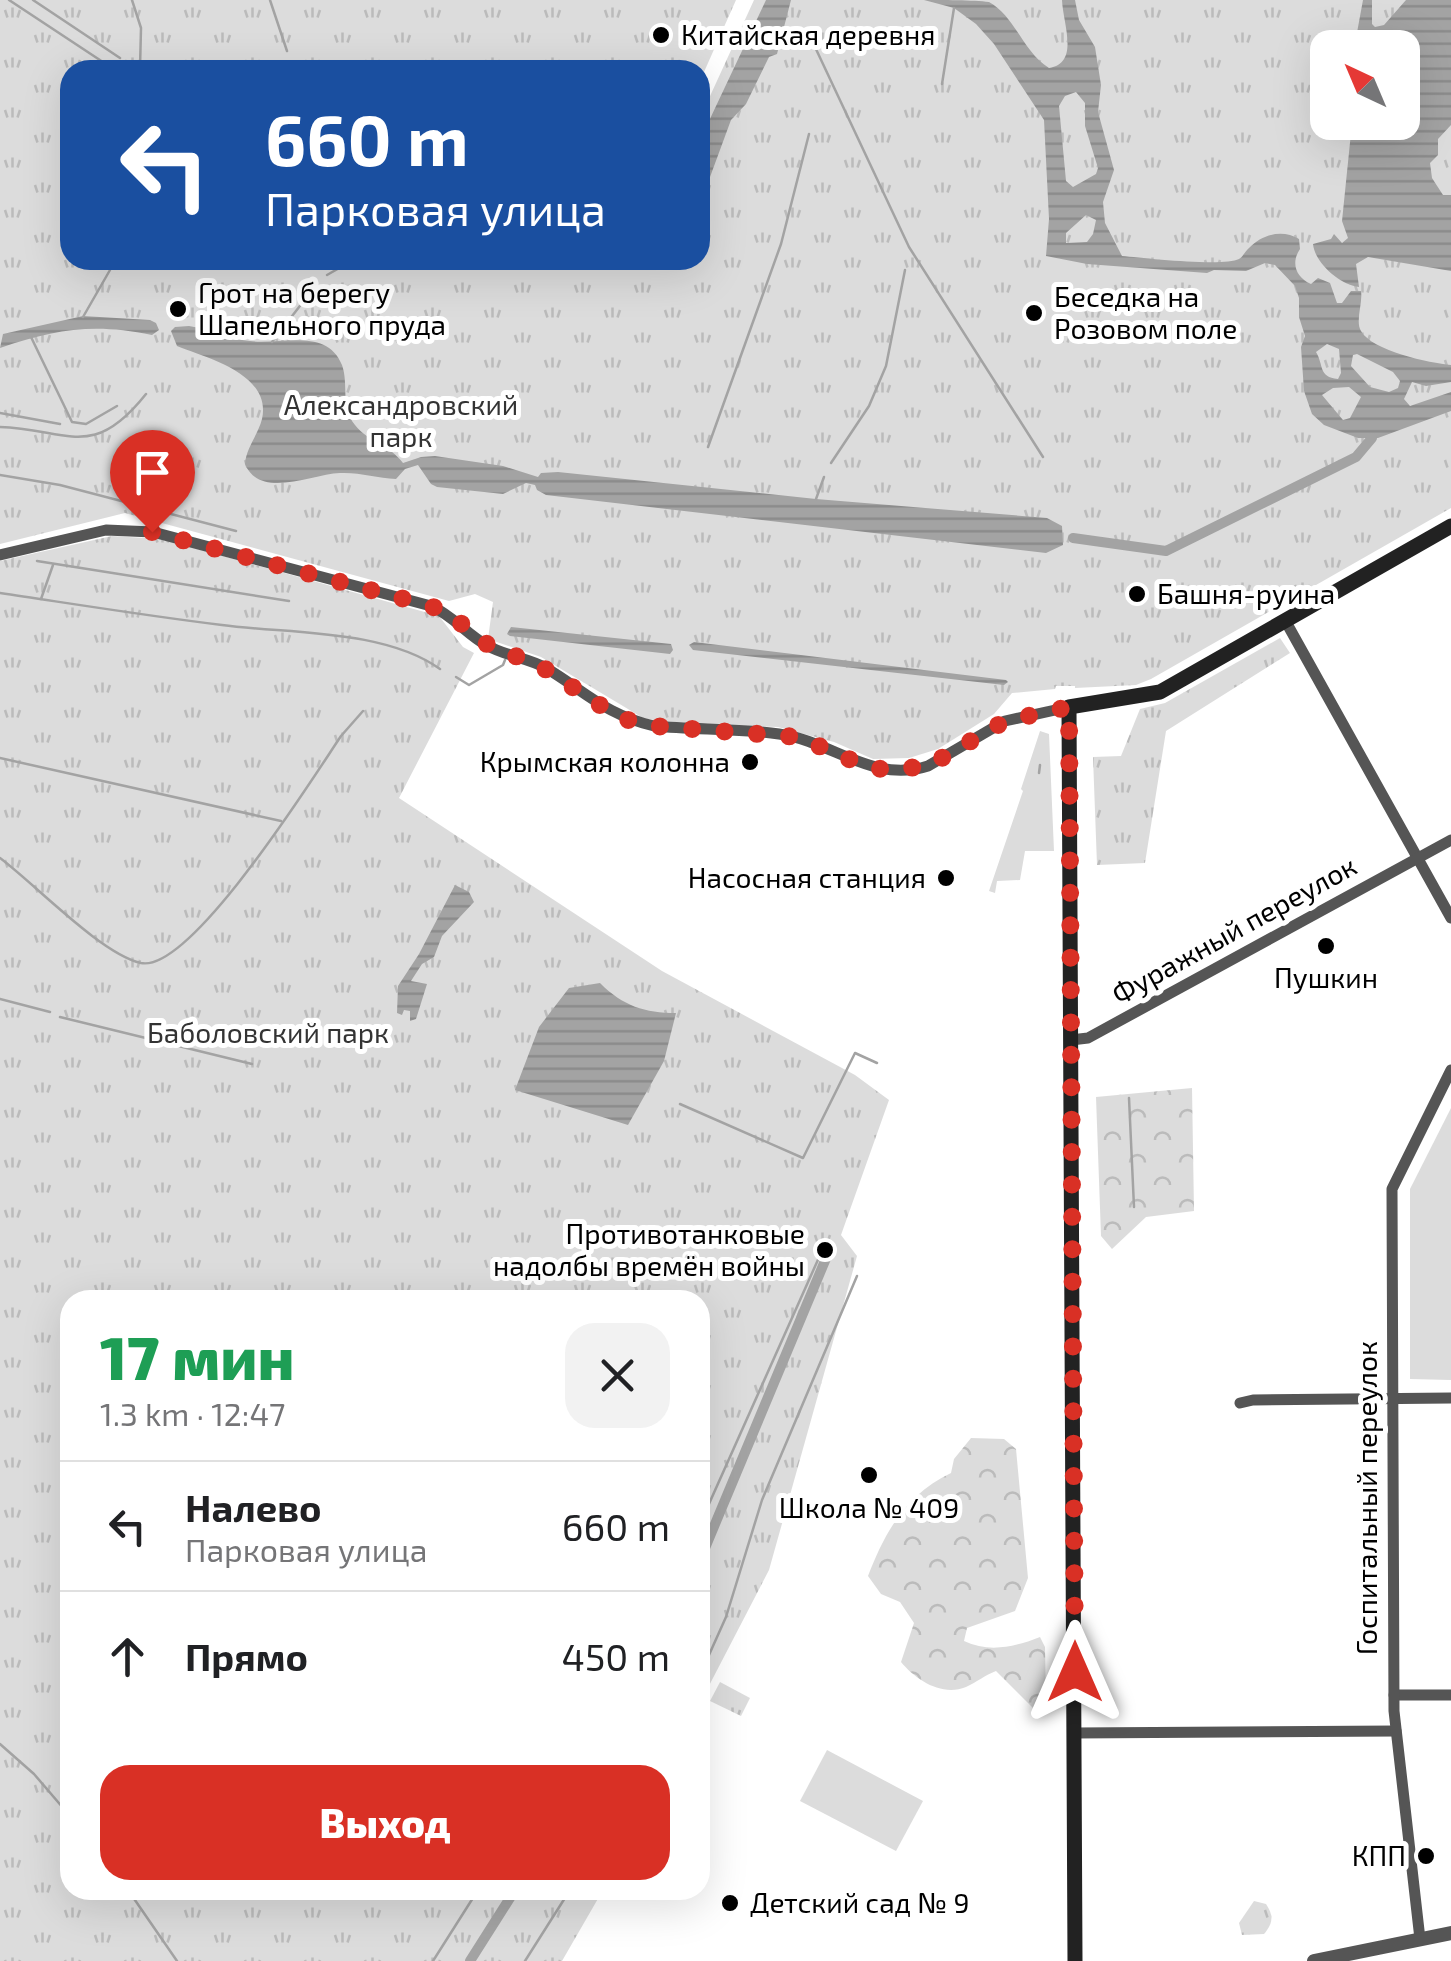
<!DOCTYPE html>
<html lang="ru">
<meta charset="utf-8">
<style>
body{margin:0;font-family:"Exo 2",sans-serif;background:#f2f2f2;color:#202124;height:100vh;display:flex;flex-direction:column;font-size:38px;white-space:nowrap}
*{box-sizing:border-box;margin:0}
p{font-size:32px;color:#757577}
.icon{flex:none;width:55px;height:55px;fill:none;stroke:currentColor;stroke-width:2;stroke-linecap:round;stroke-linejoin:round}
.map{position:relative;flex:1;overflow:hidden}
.side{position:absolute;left:60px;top:1290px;width:650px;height:610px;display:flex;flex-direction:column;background:#fff;border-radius:30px;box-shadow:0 10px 40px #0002}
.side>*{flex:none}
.guide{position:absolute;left:60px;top:60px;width:650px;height:210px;border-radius:30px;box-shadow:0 10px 40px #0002;background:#1a4fa0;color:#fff;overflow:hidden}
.needle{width:65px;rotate:316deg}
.tools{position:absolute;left:1310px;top:30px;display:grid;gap:20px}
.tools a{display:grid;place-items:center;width:110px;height:110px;border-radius:20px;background:#fff;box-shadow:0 10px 40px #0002;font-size:50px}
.pin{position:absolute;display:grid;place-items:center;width:85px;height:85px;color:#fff;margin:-102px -42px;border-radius:50% 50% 50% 0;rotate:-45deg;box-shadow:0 0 10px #0007}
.pin .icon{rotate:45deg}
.me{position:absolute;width:110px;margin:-55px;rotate:0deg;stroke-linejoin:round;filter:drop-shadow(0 0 8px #0008)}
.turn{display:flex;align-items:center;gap:35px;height:210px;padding:0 40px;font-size:45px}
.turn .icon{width:130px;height:130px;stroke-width:2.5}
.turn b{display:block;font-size:70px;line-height:85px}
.round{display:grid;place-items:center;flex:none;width:105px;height:105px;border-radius:30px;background:#f2f2f2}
.overview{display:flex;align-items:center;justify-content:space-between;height:170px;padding:0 40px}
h1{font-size:60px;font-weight:800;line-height:75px;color:#1e9e55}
.primary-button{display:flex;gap:20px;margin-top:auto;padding:20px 40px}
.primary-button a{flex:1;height:115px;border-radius:30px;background:#d93025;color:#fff;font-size:40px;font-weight:800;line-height:115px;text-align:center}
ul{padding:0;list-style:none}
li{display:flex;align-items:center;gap:30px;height:130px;padding:0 40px;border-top:2px solid #e0e0e0}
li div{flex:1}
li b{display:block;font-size:38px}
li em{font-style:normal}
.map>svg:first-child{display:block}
.grass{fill:#dcdcdc}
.forest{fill:url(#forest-crowns)}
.park{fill:url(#park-tufts);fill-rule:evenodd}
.water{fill:url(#water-rules);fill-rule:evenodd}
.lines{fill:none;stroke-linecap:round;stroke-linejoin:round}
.stream{stroke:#a3a3a3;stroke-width:2.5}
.canal{stroke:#a3a3a3;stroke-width:10}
.minor{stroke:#555;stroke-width:11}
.tertiary{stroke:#555;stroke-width:14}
.secondary{stroke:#222;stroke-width:15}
.route{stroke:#d93025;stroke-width:18;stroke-dasharray:0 32.4}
.poi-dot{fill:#000;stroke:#fff;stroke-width:4}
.labels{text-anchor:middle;stroke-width:10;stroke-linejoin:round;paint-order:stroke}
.poi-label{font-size:28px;fill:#000;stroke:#fff;text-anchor:start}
.park-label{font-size:28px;fill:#333;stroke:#fff}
.street-label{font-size:28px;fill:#000;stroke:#fff}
</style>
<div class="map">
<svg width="1451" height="1961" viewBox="0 0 1451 1961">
<defs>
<pattern id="forest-crowns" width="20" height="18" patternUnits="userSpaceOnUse" patternTransform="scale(2.5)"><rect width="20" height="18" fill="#dcdcdc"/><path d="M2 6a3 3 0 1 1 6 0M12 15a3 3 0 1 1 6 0" fill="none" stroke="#bbb"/></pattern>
<pattern id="park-tufts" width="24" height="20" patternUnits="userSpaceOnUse" patternTransform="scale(2.5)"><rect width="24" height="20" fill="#dcdcdc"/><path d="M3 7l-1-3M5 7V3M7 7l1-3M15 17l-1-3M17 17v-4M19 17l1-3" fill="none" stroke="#bbb"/></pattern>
<pattern id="water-rules" width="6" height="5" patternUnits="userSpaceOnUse" patternTransform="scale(2.5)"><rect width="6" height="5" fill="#a3a3a3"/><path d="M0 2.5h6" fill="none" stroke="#8b8b8b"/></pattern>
</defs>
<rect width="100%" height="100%" fill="#fff"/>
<g class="grass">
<path d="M1040,731L1049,734L1054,851H1025L1020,880L997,881L995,893L989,891L1023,791L1021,789Z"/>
<path d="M1451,1108V1380L1410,1379V1189Z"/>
<path d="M827,1750L923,1801L896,1851L800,1801Z"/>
</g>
<g class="forest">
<path d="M1192,1088L1194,1211L1146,1217L1112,1249L1101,1236L1096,1097Z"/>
<path d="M971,1438L1004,1439L1016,1449L1028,1578L1015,1611L967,1628L964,1641C989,1653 1015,1647 1040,1637L1045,1647L1046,1703L1035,1710L996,1671C985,1675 977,1682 966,1687C942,1697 916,1680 901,1662L914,1623L900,1602L881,1594L868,1576C885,1532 906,1494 951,1473L954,1459Z"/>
</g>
<g class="park">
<path d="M0,0H736L700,81V70H70V260H700V118L754,0H1451V508L1151,679L1136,685L1075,688V686H1056L1055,689L1012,693L994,714L938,749L909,758L873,759L834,742L778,727L676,724L643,718L541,657L488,639L493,602L475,594L449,601L125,513L0,544ZM1328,48H1402V122H1328Z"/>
<path d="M112,536L162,539L439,616L463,647L474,653L399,798L662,971L855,1075L889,1100L841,1235L857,1256L769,1570L700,1703V1300H70V1890H603L562,1961H0V561Z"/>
<path d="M1280,638L1290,653L1166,731L1145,863L1097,865L1093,757L1121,756L1140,709L1165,703Z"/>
<path d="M720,1682L750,1698L741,1716L710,1701Z"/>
<path d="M1254,1901L1266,1904C1274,1916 1273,1923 1264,1934L1242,1935L1239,1923Z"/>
</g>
<g class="water">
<path d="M766,0H791L777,54L769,57L746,104L731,120L710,177L700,185V140Z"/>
<path d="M924,0C941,0 974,0 989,2C1015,16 1023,52 1049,68C1080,63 1063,24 1062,0H1075L1079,20L1095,47L1101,85L1098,112L1114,170L1103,202L1105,223L1122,256C1145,258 1223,267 1239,259C1242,258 1246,250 1249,248C1262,234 1283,229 1299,239L1300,249C1291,262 1295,277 1311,284L1318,278L1330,283L1337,303H1342L1351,291H1361C1363,303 1355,321 1361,331C1372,351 1430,363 1451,365V382L1426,386L1412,382L1404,399L1410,406L1451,392V411L1378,438H1358L1324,425L1312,414L1304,391L1301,347L1305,336L1299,317V298L1295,286L1275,265L1265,263L1246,271L1214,270L1207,273L1087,264L1046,256L1049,219L1044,120L994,44L976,24L954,8ZM1076,92L1085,103V126L1098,168L1096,174L1073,187L1066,181L1059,106L1065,96ZM1086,215L1096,220L1093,234L1087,242L1066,243V233ZM1327,344L1339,349L1341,373L1338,379C1318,377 1324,365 1316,352ZM1357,354L1393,372L1400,381L1398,388L1389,392L1370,387L1351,366L1353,355ZM1349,387L1361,397L1350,418L1343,420L1322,395L1333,388Z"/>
<path d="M1363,0H1372V24L1375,27L1384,25L1406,0H1451V125L1438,139V155L1430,163L1432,178L1443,195H1451V271L1368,257L1356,264L1359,287C1341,285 1315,264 1313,244L1331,239L1334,234L1342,243L1348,238L1342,221L1352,123L1402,122V48L1340,47L1342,42L1350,43L1356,38Z"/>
<path d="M83,316L150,320L156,323L159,330L152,335C94,323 56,329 0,348L3,334Z"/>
<path d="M189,326C210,329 229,339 250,341C280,345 327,327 342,365C349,385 340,406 355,425C368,442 390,445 403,463L421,457L435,456L503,466L538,477L541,473L558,472L816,499L1047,518L1062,526L1063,545L1046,553L546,495L537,490L535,485L526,483L503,494L437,487L431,484L418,465L405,469L396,479C377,478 359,472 340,473C312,474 260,500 245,464C246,448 258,435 262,419C272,374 207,358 177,346L171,331L175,327Z"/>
<path d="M511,627L671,644L673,650L670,654L510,636L507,634Z"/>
<path d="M694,642L1006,680L1008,682L1004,685L693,650L689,645Z"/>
<path d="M455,885L469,892L474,902L442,936L434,957L422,964L411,981L427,984L416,1019L410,1021V1011L404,1010L402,1015L397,1013L398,986L419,954Z"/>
<path d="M600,983C623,1006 645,1013 676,1013L664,1061L628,1125L515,1090L539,1027L569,988Z"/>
</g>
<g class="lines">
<g class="stream">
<path d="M9,0L115,70"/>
<path d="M33,0L120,58"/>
<path d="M132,0L141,28L140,68L143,70"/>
<path d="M270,0L287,51"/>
<path d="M807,30L909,247L1043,457"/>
<path d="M293,69V70"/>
<path d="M942,84L954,8"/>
<path d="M350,262L353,260"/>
<path d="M327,275L341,267"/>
<path d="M83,317L110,270"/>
<path d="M31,337L72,422L86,424L117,406"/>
<path d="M272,342L313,289"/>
<path d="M0,413L60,424"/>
<path d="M0,427C68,429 92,462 146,394"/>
<path d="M708,447L781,244L809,134"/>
<path d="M831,463L869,406L886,366L905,270"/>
<path d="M0,475L60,485L236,531"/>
<path d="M816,499L824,477"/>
<path d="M37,561L289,601"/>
<path d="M0,593C74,604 148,616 222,625C290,634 384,629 440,669"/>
<path d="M41,599L53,565"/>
<path d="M456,677L469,685L503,665L505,660"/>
<path d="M0,758L281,821"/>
<path d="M1039,773L1040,765"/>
<path d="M0,858C36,885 101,954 141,963C191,973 314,776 341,736L363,711"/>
<path d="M0,999L50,1012"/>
<path d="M60,1017L252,1064"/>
<path d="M1129,1098L1134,1207"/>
<path d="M680,1104L803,1158L855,1053L877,1063"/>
<path d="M700,1524L821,1253"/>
<path d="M700,1675L726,1617L762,1500L857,1276"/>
<path d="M0,1744L34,1774L70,1816"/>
<path d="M128,1890L177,1961"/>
<path d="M433,1961L478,1890"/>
<path d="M525,1961L570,1890"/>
</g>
<g class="canal">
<path d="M1073,538L1166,551L1356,457L1372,438"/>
<path d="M700,1560L827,1256"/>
<path d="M470,1961L515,1890"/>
</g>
<g class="minor">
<path d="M0,555L106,530L153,532L431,606C454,616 467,635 488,646C506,656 528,658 546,668C586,692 606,715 654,726C696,730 738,728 779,734C832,741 873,784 928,766L1005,721L1069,707"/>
<path d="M1286,622L1451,918"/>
<path d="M1071,1040L1088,1038L1451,840"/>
<path d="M1240,1403L1253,1400L1451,1398"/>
<path d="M1394,1695H1451"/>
<path d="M1075,1733L1396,1731"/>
<path d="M1420,1939L1394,1711L1392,1189L1451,1070"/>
</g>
<path class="tertiary" d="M1314,1961L1451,1933"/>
<path class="secondary" d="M1075,1961L1069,707L1160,692L1451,526"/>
</g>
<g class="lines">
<path class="route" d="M152,532L431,606L449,614L492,648L536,663L615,715L631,721L654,726L798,737L865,766L887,770L928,766L1005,721L1069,707L1075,1672"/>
</g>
<g class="poi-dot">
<circle cx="661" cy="35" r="10"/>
<circle cx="178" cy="309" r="10"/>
<circle cx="1034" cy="313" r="10"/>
<circle cx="1137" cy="594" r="10"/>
<circle cx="750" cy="762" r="10"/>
<circle cx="946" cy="878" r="10"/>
<circle cx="1326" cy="946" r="10"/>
<circle cx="825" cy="1250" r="10"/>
<circle cx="869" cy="1475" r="10"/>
<circle cx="1426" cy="1856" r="10"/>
<circle cx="730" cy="1903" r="10"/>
</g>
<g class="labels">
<g class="poi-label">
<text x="681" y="45">Китайская деревня</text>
<text x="198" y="303">Грот на берегу<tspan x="198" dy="32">Шапельного пруда</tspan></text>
<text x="1054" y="307">Беседка на<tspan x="1054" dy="32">Розовом поле</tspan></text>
<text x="1157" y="604">Башня-руина</text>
<text x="730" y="772" text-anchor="end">Крымская колонна</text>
<text x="926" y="888" text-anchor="end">Насосная станция</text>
<text x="1326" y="988" text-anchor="middle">Пушкин</text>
<text x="805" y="1244" text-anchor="end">Противотанковые<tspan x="805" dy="32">надолбы времён войны</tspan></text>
<text x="869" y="1518" text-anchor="middle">Школа № 409</text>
<text x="1406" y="1866" text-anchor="end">КПП</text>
<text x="750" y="1913">Детский сад № 9</text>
</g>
<g class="park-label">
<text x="401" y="415">Александровский<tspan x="401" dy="32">парк</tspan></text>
<text x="268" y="1043">Баболовский парк</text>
</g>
<g class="street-label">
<text transform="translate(1234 930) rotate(-29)" y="10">Фуражный переулок</text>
<text transform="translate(1367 1498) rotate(-90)" y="10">Госпитальный переулок</text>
</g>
</g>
</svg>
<div class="tools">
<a><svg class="needle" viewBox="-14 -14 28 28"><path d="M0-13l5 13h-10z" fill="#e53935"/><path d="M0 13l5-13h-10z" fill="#757577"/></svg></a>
</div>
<div class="pin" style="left:152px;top:532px;background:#d93025"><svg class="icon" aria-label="arrive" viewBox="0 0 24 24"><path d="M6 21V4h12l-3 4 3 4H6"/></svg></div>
<svg class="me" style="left:1075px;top:1672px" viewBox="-20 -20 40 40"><path d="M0-17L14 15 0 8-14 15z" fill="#d93025" stroke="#fff" stroke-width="4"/></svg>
<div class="guide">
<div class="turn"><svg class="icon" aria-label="left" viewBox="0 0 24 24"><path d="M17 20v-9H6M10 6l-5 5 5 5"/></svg><div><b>660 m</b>Парковая улица</div></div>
</div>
<section class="side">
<div class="overview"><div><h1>17 мин</h1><p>1.3 km · 12:47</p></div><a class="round"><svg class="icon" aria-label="close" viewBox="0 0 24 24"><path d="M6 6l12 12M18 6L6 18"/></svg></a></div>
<ul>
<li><svg class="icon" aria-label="left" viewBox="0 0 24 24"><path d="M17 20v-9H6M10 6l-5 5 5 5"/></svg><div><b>Налево</b><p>Парковая улица</p></div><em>660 m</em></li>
<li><svg class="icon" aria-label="ahead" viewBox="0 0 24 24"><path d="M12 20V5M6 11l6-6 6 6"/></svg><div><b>Прямо</b></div><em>450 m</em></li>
</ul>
<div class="primary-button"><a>Выход</a></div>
</section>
</div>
